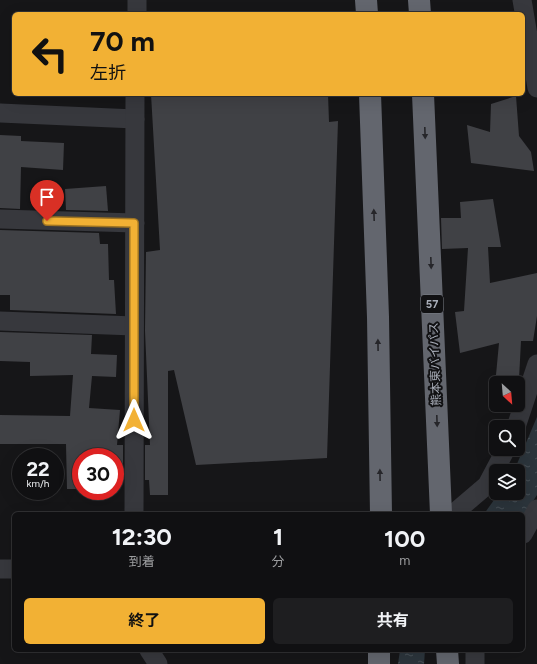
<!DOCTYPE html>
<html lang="ja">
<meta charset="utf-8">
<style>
body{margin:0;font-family:Figtree,"Noto Sans JP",sans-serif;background:#1e1e20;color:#f1f3f6;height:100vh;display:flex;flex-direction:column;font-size:15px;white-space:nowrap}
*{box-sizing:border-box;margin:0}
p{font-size:13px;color:#9c9d9f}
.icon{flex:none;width:22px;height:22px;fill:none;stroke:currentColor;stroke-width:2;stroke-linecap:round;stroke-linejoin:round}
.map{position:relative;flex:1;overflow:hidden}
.side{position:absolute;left:12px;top:512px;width:513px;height:140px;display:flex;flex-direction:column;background:#101012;border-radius:6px;box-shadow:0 4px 16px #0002,0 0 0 1px #303032}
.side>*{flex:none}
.top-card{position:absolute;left:12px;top:12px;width:513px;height:84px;border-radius:6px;box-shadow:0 4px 16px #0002,0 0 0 1px #303032;background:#f2b134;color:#111;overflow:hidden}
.needle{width:26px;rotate:154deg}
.buttons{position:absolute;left:489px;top:376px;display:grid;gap:8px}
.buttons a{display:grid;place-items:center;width:36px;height:36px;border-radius:6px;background:#101012;box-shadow:0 4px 16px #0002,0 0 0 1px #303032;font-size:20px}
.speed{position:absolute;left:12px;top:448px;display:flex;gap:8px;font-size:20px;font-weight:700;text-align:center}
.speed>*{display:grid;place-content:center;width:52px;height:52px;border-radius:50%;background:#101012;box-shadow:0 4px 16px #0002,0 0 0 1px #303032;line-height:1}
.speed small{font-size:10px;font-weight:400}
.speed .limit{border:6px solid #d22;background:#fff;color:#111}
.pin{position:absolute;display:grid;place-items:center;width:34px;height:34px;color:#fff;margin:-41px -17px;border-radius:50% 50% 50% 0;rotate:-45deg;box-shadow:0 0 4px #0007}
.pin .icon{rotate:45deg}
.me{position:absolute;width:44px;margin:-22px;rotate:0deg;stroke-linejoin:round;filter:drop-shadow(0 0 3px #0008)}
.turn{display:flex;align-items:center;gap:14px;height:84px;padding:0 12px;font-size:18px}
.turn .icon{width:52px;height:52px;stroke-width:2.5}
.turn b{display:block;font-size:28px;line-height:34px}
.eta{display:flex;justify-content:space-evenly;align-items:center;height:68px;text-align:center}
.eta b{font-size:24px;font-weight:700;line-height:28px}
.primary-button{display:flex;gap:8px;margin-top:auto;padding:8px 12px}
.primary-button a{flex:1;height:46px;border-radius:6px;background:#f2b134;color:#111;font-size:16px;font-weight:700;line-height:46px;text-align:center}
.primary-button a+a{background:#1e1e20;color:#f1f3f6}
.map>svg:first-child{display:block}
.water{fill:url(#water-ripples)}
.building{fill:#404145}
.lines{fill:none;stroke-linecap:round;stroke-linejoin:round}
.street{stroke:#37383d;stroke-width:19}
.highway{stroke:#63666e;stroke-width:22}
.oneway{fill:#26262a}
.route-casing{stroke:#9d7322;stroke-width:10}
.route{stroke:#f2b134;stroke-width:7}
.labels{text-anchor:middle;stroke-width:4;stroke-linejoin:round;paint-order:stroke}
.shield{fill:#111113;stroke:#7b7e86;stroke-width:1}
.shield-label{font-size:11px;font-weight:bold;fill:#a8adb8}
.street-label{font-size:12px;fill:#a8adb8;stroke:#111113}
</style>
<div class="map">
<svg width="537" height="664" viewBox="0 0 537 664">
<defs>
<pattern id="water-ripples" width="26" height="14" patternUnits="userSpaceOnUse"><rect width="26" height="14" fill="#2c353c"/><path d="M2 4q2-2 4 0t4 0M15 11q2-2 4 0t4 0" fill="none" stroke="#485056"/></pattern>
</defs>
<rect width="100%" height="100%" fill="#161618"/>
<g class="water">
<path d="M537,417V495L523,516V514H484L499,493H518V471H514Z"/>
<path d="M400,650H425L424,664H398Z"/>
</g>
<g class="building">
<path d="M151,94H328L329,122L338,121L327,458L196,465L174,370L168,371V495H150L149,480H145V445H150L145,331L146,252L160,250Z"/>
<path d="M516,96L519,136L531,152L534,171L471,163L467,125L490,132L491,104Z"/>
<path d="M0,135L21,136V141L64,143L63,170L21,167L20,209L0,208Z"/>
<path d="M106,186L108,211L66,210L65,189Z"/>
<path d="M493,199L501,247H488L490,283L537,273V316L533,341H521L519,379L496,375L499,343L460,353L455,312L464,311L468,248L442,249L441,218H461L460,202Z"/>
<path d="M0,230L99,233L100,244H108L109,280H114L116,314L10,310V295H0Z"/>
<path d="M0,332L92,335L91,354L117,355L116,377L92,376L89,408L120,410L117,445H123V479H115V457H81V489H67L66,444H0V415L70,416L73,375L30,376V362L0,361Z"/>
</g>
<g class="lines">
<g class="street">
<path d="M522,0L537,88"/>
<path d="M137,14V0"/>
<path d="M0,113L135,119"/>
<path d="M0,219L135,223"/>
<path d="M0,321L134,326"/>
<path d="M516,427L537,364"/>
<path d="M134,514L135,94"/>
<path d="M453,514L487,485L506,449"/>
<path d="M523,534L537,509"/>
<path d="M0,569H14"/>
<path d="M149,650L158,664"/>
<path d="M475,664V650"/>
</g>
<g class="highway">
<path d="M366,0L367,14"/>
<path d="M419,0L420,14"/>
<path d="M370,94L378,317L381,514"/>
<path d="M423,94L441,514"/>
<path d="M447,650L448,664"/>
<path d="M379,664V650"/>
</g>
</g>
<defs><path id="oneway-solid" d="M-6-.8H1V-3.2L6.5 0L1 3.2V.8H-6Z"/></defs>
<g class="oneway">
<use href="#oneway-solid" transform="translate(425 133) rotate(88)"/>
<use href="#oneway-solid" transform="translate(374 215) rotate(-92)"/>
<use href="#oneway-solid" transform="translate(431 263) rotate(88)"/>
<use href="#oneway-solid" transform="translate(378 345) rotate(-91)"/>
<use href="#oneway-solid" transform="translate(437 421) rotate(88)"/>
<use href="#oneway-solid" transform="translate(380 475) rotate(-91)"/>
</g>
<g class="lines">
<defs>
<path id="route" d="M47,221L134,223V420"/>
</defs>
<use href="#route" class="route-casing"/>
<use href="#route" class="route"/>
</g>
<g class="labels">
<rect class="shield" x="421" y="295" width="22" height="18" rx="3"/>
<g class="shield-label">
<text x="432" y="308">57</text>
</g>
<g class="street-label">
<text transform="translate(435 364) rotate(-92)" y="4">熊本東バイパス</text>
</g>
</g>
</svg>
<div class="buttons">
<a><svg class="needle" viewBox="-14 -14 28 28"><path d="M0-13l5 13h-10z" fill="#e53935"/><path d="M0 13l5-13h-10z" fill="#9c9d9f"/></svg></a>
<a><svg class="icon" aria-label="search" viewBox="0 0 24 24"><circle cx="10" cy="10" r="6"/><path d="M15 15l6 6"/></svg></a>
<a><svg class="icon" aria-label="layers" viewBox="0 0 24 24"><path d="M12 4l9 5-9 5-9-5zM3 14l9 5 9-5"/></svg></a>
</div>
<div class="speed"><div>22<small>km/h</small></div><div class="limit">30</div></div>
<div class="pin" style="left:47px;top:221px;background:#d93025"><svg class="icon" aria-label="arrive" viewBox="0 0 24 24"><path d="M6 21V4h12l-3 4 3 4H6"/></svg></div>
<svg class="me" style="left:134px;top:420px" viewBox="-20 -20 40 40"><path d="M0-17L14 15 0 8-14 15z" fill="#f2b134" stroke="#fff" stroke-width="4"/></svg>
<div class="top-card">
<div class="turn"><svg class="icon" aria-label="left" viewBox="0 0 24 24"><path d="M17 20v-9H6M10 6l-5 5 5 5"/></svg><div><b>70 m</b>左折</div></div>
</div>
<section class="side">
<div class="eta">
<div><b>12:30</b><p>到着</p></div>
<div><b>1</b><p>分</p></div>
<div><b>100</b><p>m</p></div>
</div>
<div class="primary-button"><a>終了</a><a>共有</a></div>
</section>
</div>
